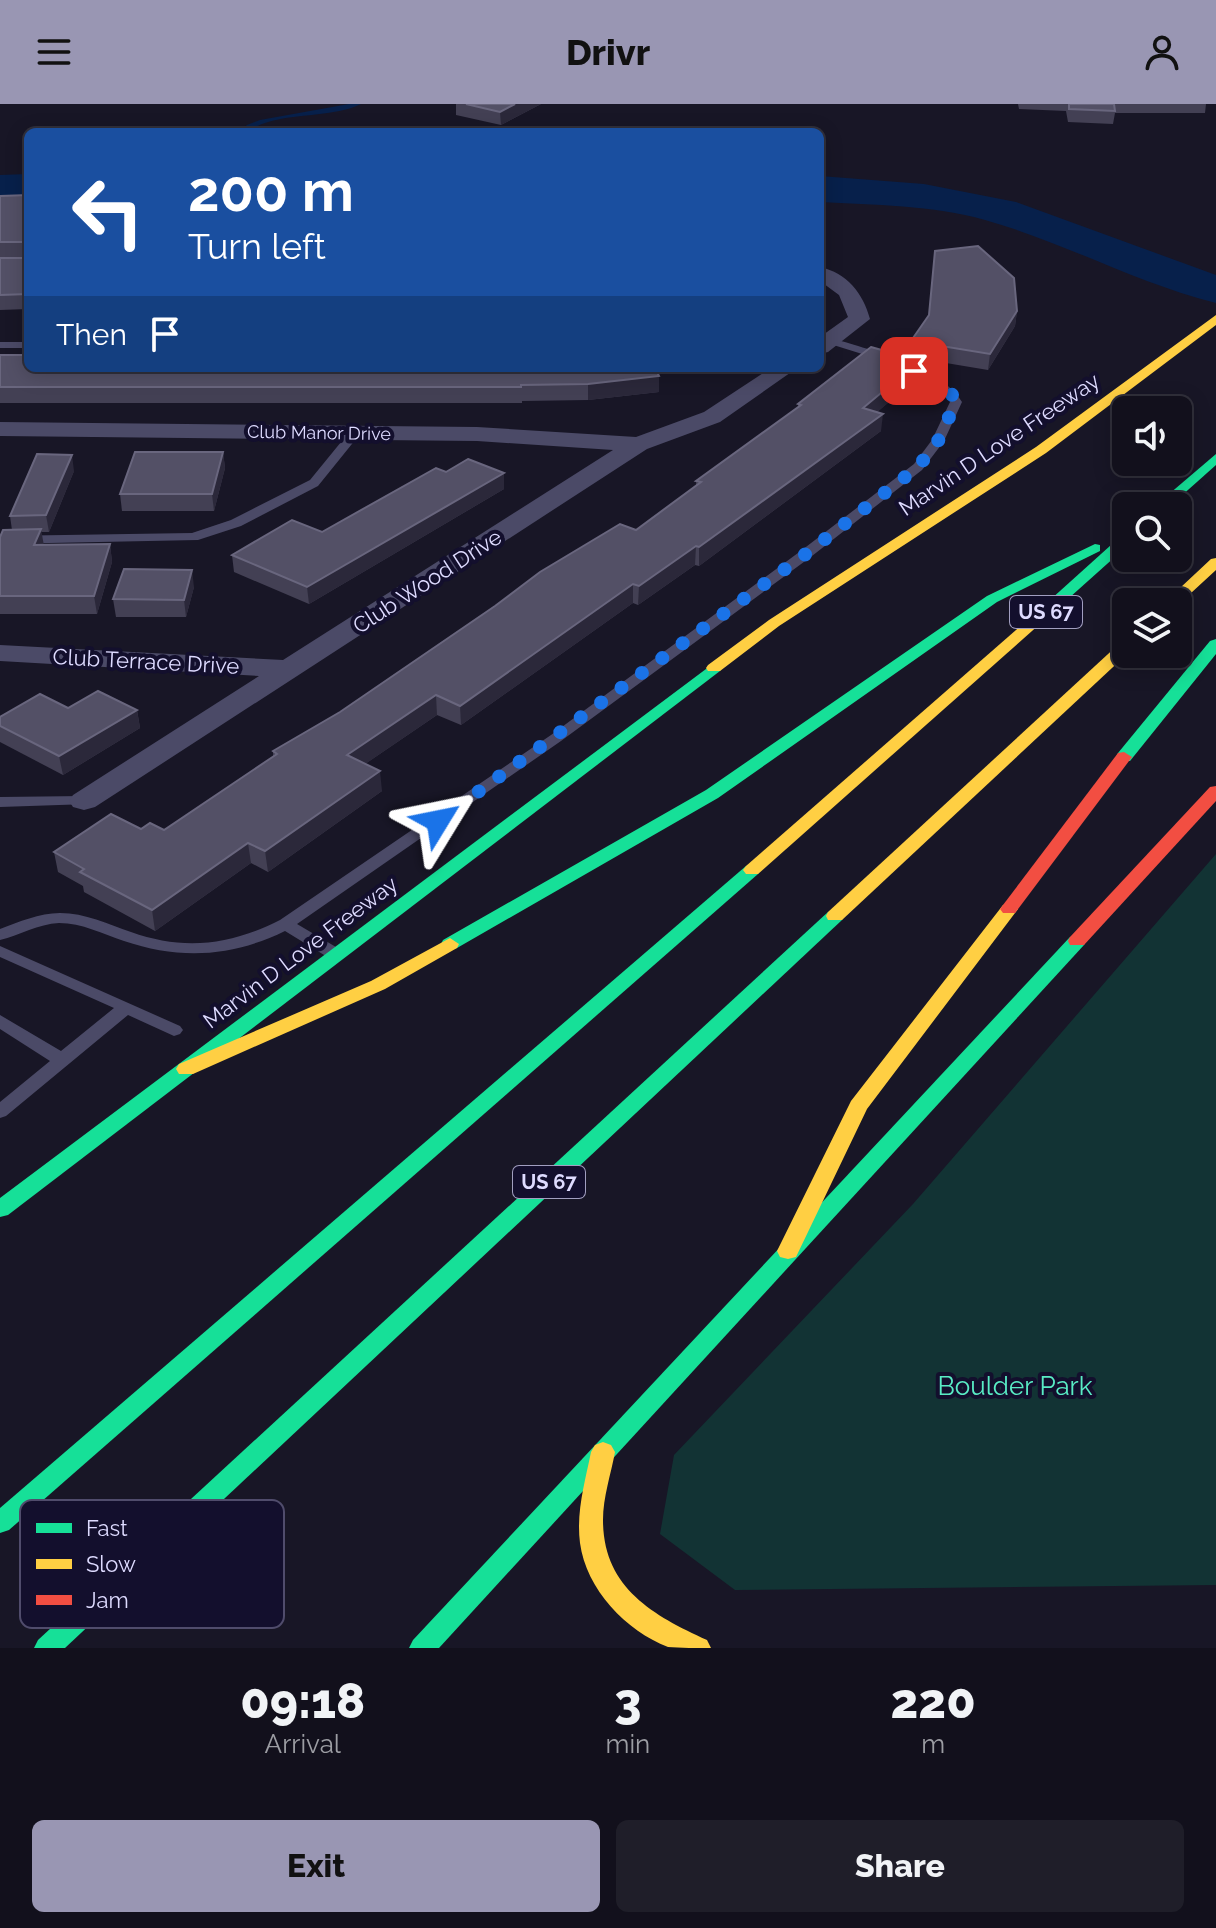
<!DOCTYPE html>
<style>
body{margin:0;font-family:Raleway,sans-serif;background:#1f1e29;color:#f1f3f6;height:100vh;display:flex;flex-direction:column;font-size:30px;white-space:nowrap}
*{box-sizing:border-box;margin:0}
p{font-size:26px;color:#9c9da3}
.icon{flex:none;width:44px;height:44px;fill:none;stroke:currentColor;stroke-width:2;stroke-linecap:round;stroke-linejoin:round}
.map{position:relative;height:1544px;overflow:hidden}
.sheet{display:flex;flex-direction:column;background:#12101c;flex:1}
.sheet>*{flex:none}
.banner{position:absolute;left:24px;top:24px;width:800px;height:244px;border-radius:12px;box-shadow:0 4px 20px #0003,0 0 0 2px #31303b;background:#1a4fa0;color:#fff;overflow:hidden}
.tools{position:absolute;left:1112px;top:292px;display:grid;gap:16px}
.tools a{display:grid;place-items:center;width:80px;height:80px;border-radius:12px;background:#12101c;box-shadow:0 4px 20px #0003,0 0 0 2px #31303b;font-size:40px}
.pin{position:absolute;display:grid;place-items:center;width:68px;height:68px;color:#fff;margin:-34px;border-radius:16px;box-shadow:0 4px 12px #0006}
.me{position:absolute;width:88px;margin:-44px;rotate:55deg;stroke-linejoin:round;filter:drop-shadow(0 0 6px #0008)}
.turn{display:flex;align-items:center;gap:28px;height:168px;padding:0 32px;font-size:36px}
.turn .icon{width:104px;height:104px;stroke-width:2.5}
.turn b{display:block;font-size:56px;line-height:68px}
.then{display:flex;align-items:center;height:76px;padding:0 32px;background:#0003;gap:16px;font-size:30px}
.eta{display:flex;justify-content:space-evenly;align-items:center;height:136px;text-align:center}
.eta b{font-size:48px;font-weight:800;line-height:56px}
.action{display:flex;gap:16px;margin-top:auto;padding:16px 32px}
.action a{flex:1;height:92px;border-radius:12px;background:#9996b3;color:#111;font-size:32px;font-weight:800;line-height:92px;text-align:center}
.action a+a{background:#1f1e29;color:#f1f3f6}
header{display:flex;justify-content:space-between;align-items:center;height:104px;padding:0 32px;background:#9996b3;color:#111;font-size:36px;font-weight:800}
.map>svg:first-child{display:block}
.green{fill:#123334}
.lines{fill:none;stroke-linecap:round;stroke-linejoin:round}
.stream{fill:#07204b;fill-rule:evenodd}
.river{fill:#07204b;fill-rule:evenodd}
.lane{fill:#4b4a67;fill-rule:evenodd}
.street{fill:#4b4a67;fill-rule:evenodd}
.fast{fill:#16e098;fill-rule:evenodd}
.slow{fill:#ffcf43;fill-rule:evenodd}
.jam{fill:#f24e42;fill-rule:evenodd}
.wall{fill:#434054}
.shaded-wall{fill:#2b283a}
.building{fill:#535066;stroke:#69667e;stroke-width:2}
.route{stroke:#1a73e8;stroke-width:14;stroke-dasharray:0 25.2}
.labels{text-anchor:middle;stroke-width:8;stroke-linejoin:round;paint-order:stroke}
.far-street-label{font-size:18px;fill:#dedbff;stroke:#130f2d}
.shield{fill:#130f2d;stroke:#a19ec0;stroke-width:2}
.shield-label{font-size:20px;font-weight:bold;fill:#dedbff}
.street-label{font-size:22px;fill:#dedbff;stroke:#130f2d}
.near-park-label{font-size:26px;fill:#59ecc5;stroke:#130f2d}
.key{fill:#130f2d;stroke:#504c6c;stroke-width:2}
.key-label{font-size:22px;fill:#dedbff}
</style>
<header><svg class="icon" aria-label="menu" viewBox="0 0 24 24"><path d="M4 6h16M4 12h16M4 18h16"/></svg>Drivr<svg class="icon" aria-label="person" viewBox="0 0 24 24"><circle cx="12" cy="8" r="4"/><path d="M4 21q1-7 8-7t8 7"/></svg></header>
<div class="map">
<svg width="1216" height="1544" viewBox="0 0 1216 1544">
<rect width="100%" height="100%" fill="#181626"/>
<path class="green" d="M1216,750V1481L735,1486L660,1430L674,1351L913,1100Z"/>
<g class="lines">
<path class="stream" d="M349,0H361C334,13 298,9 268,18C257,21 249,28 239,28L247,21L260,16Z"/>
<g class="river">
<path d="M28,70V96L0,97V71Z"/>
<path d="M820,72L924,80L1016,98L1216,171V199C1136,179 1064,138 985,116C932,101 874,101 820,98Z"/>
</g>
<g class="lane">
<path d="M827,235H835C870,246 944,265 962,298L944,337L922,366L812,452L561,637L297,820L341,846L343,850L341,854H329L285,827C232,853 180,856 124,837C103,830 82,819 59,819C38,820 20,831 0,836V825C19,818 39,809 60,809C85,809 108,820 131,828C184,847 231,841 280,816L551,631L802,446L914,360L932,336L950,298L946,291L891,259L827,239Z"/>
<rect x="0" y="238" width="28" height="6"/>
<path d="M354,326L360,330L318,382L241,422L198,436L0,440V432L192,429L231,416L310,376L350,327Z"/>
<path d="M84,692L92,697L89,700L0,703V693Z"/>
<path d="M0,842L180,922L183,926L180,930L174,932L128,911L6,1012L0,1014V998L50,957L0,925V911L61,947L114,904L0,853Z"/>
</g>
<g class="street">
<path d="M820,163C847,169 863,189 870,215L828,248L820,250V233L848,213L839,191L820,177Z"/>
<path d="M771,264H797L720,318L647,345L95,703L84,706L73,703L69,697L73,691L259,572L0,557V541L283,556L613,346L477,337L0,332V318L477,323L636,333L704,308Z"/>
</g>
<g class="fast">
<path d="M1216,350V361L1170,402H1155Z"/>
<path d="M1126,431V443L1050,511H1040V505L1121,432Z"/>
<path d="M1095,440L1100,441V447L997,498L718,694L457,844L450,846L441,840L443,836L706,686L987,492Z"/>
<path d="M1216,535V550L1130,657H1118L1116,653L1118,649L1210,537Z"/>
<path d="M714,559L722,564L720,567L8,1111L0,1113V1094Z"/>
<path d="M752,760L758,762L761,766L758,770L9,1426L0,1429V1404L746,762Z"/>
<path d="M835,806L842,808L844,812L842,816L65,1544H34L38,1536L828,808Z"/>
<path d="M1077,831L1084,833L1086,837L1084,841L439,1544H409L413,1536L1070,833Z"/>
</g>
<g class="slow">
<path d="M1216,211V221L1046,349L779,522L720,567H708L706,564L708,561L769,516L1036,343Z"/>
<path d="M1216,454V466L1178,501V498H1165L1211,455Z"/>
<path d="M1045,503L1053,508L1050,511L758,770H746L743,766L746,762L1040,505Z"/>
<path d="M1126,537L1127,550L842,816H828L826,812L828,808L1120,539Z"/>
<path d="M1009,799L1018,805L1015,809L867,1005L796,1153L788,1155L780,1153L777,1147L851,997L1003,801Z"/>
<path d="M450,834L459,840L457,844L385,885L193,970H179L176,965L179,960L371,877Z"/>
<path d="M603,1338L611,1341L615,1348C611,1370 603,1393 603,1416C603,1483 652,1511 707,1536L711,1544C698,1544 680,1544 668,1543C626,1527 586,1485 580,1439C576,1408 585,1378 591,1348L595,1341Z"/>
</g>
<g class="jam">
<path d="M1124,648L1132,653L1015,809H1003L1000,805L1003,801L1118,649Z"/>
<path d="M1216,682V697L1084,841H1070L1068,837L1070,833L1210,683Z"/>
</g>
</g>
<g class="wall">
<path d="M456,0H541L501,21L456,11Z"/>
<path d="M1018,0H1206L1205,9H1115L1113,20L1068,18L1066,7L1019,5Z"/>
<path d="M28,91V205L0,206V154H28V153H0V92Z"/>
<path d="M1017,207L1015,222L988,266L910,253L911,237Z"/>
<path d="M0,251L667,264L655,265L659,272V288L588,296L522,297V299H0Z"/>
<path d="M917,259L915,276L877,308L881,327L699,462L695,461L638,501L633,499L461,621L437,611L365,660L382,687L268,768L251,759L155,827L84,788L83,782L58,768L54,748L141,725L164,726L273,653V647L340,608L636,426L696,382V377L798,303V300Z"/>
<path d="M223,348L225,364L214,407H122L120,390Z"/>
<path d="M74,367L49,428H41L43,441L110,440L112,458L97,510H0V433L12,426L10,412Z"/>
<path d="M446,368L504,385L309,500L234,468L232,451L322,428Z"/>
<path d="M194,483L186,513H116L113,495Z"/>
<path d="M68,604L137,606L140,624L63,671L0,638V613Z"/>
</g>
<g class="shaded-wall">
<path d="M515,0H541L501,21L500,8Z"/>
<path d="M1017,207L1015,222L988,266L990,250Z"/>
<path d="M917,259L915,276L862,321L863,304Z"/>
<path d="M659,272V288L588,296V280Z"/>
<path d="M883,310L881,327L699,462V443Z"/>
<path d="M223,348L225,364L214,407L212,390Z"/>
<path d="M72,351L74,367L49,428L46,411Z"/>
<path d="M504,369V385L309,500L307,483Z"/>
<path d="M41,425L44,442L34,441Z"/>
<path d="M110,440L112,458L97,510L94,492Z"/>
<path d="M696,442L695,461L638,501L639,482Z"/>
<path d="M192,466L194,483L186,513L184,496Z"/>
<path d="M633,480V499L461,621L460,602Z"/>
<path d="M436,591L437,611L349,671L347,651Z"/>
<path d="M137,606L140,624L63,671L59,652Z"/>
<path d="M380,667L382,687L268,768L265,747Z"/>
<path d="M248,739L251,759L155,827L152,806Z"/>
</g>
<g class="building">
<path d="M466,0H515L500,8Z"/>
<path d="M1069,0H1114L1115,7L1069,5Z"/>
<path d="M28,91V190L0,191V154H28V138H0V92Z"/>
<path d="M978,142L1014,174L1017,207L990,250L911,237L929,211L935,147Z"/>
<path d="M871,243L903,252L917,259L863,304L883,310L699,443L696,442L639,482L633,480L460,602L436,591L347,651L380,667L265,747L248,739L152,806L80,768L84,765L54,748L111,710L141,725L150,719L164,726L277,650L273,647L340,608L495,502L540,468L620,420L636,426L701,378L696,377L801,301L798,300Z"/>
<path d="M0,251H28V264H655L659,272L588,280L521,281V283H0Z"/>
<path d="M135,348H223L212,390H120Z"/>
<path d="M37,350L72,351L46,411L10,412Z"/>
<path d="M468,355L504,369L307,483L232,451L292,416L322,428L436,364L446,368Z"/>
<path d="M41,425L34,441L110,440L94,492H0V433L3,426Z"/>
<path d="M124,465L192,466L184,496L113,495Z"/>
<path d="M98,587L137,606L59,652L0,622V613L40,590L68,604Z"/>
</g>
<g class="lines">
<path class="route" d="M438,717L807,449L918,363L938,337L956,298L951,289L914,267"/>
</g>
<g class="labels">
<g class="far-street-label">
<text transform="translate(319 329) rotate(1)" y="6">Club Manor Drive</text>
</g>
<g class="shield">
<rect x="1010" y="492" width="72" height="32" rx="6"/>
<rect x="513" y="1062" width="72" height="32" rx="6"/>
</g>
<g class="shield-label">
<text x="1046" y="515">US 67</text>
<text x="549" y="1085">US 67</text>
</g>
<g class="street-label">
<text transform="translate(999 340) rotate(-34)" y="8">Marvin D Love Freeway</text>
<text transform="translate(427 477) rotate(-33)" y="8">Club Wood Drive</text>
<text transform="translate(146 557) rotate(3)" y="8">Club Terrace Drive</text>
<text transform="translate(300 848) rotate(-37)" y="8">Marvin D Love Freeway</text>
</g>
<g class="near-park-label">
<text x="1015" y="1291">Boulder Park</text>
</g>
</g>
<rect x="20" y="1396" width="264" height="128" rx="12" class="key"/>
<rect x="36" y="1419" width="36" height="10" fill="#16e098"/>
<rect x="36" y="1455" width="36" height="10" fill="#ffcf43"/>
<rect x="36" y="1491" width="36" height="10" fill="#f24e42"/>
<g class="key-label">
<text x="86" y="1432">Fast</text>
<text x="86" y="1468">Slow</text>
<text x="86" y="1504">Jam</text>
</g>
</svg>
<div class="tools">
<a><svg class="icon" aria-label="sound" viewBox="0 0 24 24"><path d="M4 9h4l5-4v14l-5-4H4zM17 9q2 3 0 6"/></svg></a>
<a><svg class="icon" aria-label="search" viewBox="0 0 24 24"><circle cx="10" cy="10" r="6"/><path d="M15 15l6 6"/></svg></a>
<a><svg class="icon" aria-label="layers" viewBox="0 0 24 24"><path d="M12 4l9 5-9 5-9-5zM3 14l9 5 9-5"/></svg></a>
</div>
<div class="pin" style="left:914px;top:267px;background:#d93025"><svg class="icon" aria-label="arrive" viewBox="0 0 24 24"><path d="M6 21V4h12l-3 4 3 4H6"/></svg></div>
<svg class="me" style="left:438px;top:717px" viewBox="-20 -20 40 40"><path d="M0-17L14 15 0 8-14 15z" fill="#1a73e8" stroke="#fff" stroke-width="4"/></svg>
<div class="banner">
<div class="turn"><svg class="icon" aria-label="left" viewBox="0 0 24 24"><path d="M17 20v-9H6M10 6l-5 5 5 5"/></svg><div><b>200 m</b>Turn left</div></div>
<div class="then">Then<svg class="icon" aria-label="arrive" viewBox="0 0 24 24"><path d="M6 21V4h12l-3 4 3 4H6"/></svg></div>
</div>
</div>
<section class="sheet">
<div class="eta">
<div><b>09:18</b><p>Arrival</p></div>
<div><b>3</b><p>min</p></div>
<div><b>220</b><p>m</p></div>
</div>
<div class="action"><a>Exit</a><a>Share</a></div>
</section>
